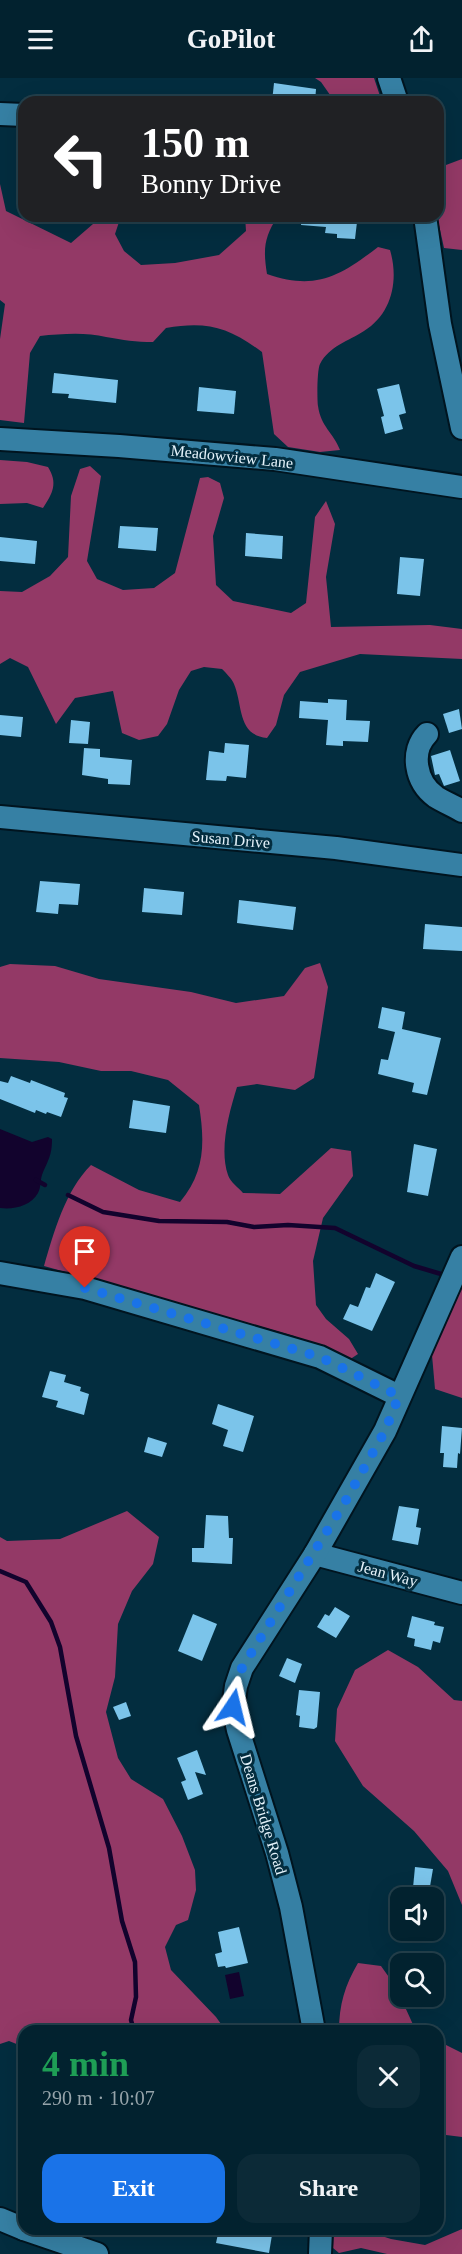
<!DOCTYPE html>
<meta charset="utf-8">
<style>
body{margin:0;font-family:"Times New Roman",serif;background:#0c2a37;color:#f1f3f6;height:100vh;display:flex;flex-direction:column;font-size:22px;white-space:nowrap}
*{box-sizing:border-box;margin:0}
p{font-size:20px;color:#96a4aa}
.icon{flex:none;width:33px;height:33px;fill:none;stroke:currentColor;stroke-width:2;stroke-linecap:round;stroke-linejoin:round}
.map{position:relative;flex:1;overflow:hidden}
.drawer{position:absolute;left:18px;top:1947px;width:426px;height:210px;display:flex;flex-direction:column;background:#02222f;border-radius:18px;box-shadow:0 6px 24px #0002,0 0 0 2px #233f4b}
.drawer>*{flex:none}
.banner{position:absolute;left:18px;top:18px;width:426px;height:126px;border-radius:18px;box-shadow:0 6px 24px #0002,0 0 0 2px #233f4b;background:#202124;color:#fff;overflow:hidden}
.fabs{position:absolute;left:390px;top:1809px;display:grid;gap:12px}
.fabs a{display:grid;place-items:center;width:54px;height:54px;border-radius:12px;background:#02222f;box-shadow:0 6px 24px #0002,0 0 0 2px #233f4b;font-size:30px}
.pin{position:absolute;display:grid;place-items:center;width:51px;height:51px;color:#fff;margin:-62px -26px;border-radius:50% 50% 50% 0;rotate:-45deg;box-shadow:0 0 6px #0007}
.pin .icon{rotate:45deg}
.me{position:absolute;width:66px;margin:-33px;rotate:10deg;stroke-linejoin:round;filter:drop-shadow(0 0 4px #0008)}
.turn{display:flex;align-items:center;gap:21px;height:126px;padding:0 24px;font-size:27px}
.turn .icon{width:78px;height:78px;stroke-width:2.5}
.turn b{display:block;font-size:42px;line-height:51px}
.round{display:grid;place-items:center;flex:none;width:63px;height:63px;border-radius:18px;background:#0c2a37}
.summary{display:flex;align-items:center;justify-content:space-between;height:102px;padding:0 24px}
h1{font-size:36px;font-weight:700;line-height:45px;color:#1e9e55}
.button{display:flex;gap:12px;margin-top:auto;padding:12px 24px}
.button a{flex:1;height:69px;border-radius:18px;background:#1a73e8;color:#fff;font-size:24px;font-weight:700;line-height:69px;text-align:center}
.button a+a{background:#0c2a37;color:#f1f3f6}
header{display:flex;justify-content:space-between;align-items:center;height:78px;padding:0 24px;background:#02222f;font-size:27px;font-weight:700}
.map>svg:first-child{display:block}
.forest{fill:#933966}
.water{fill:#12032d}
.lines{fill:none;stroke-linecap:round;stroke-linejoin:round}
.stream{stroke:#12032d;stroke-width:4.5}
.building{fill:#7bc4ea}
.minor-casing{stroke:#00141f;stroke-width:26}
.minor{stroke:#3680a4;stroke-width:22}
.route{stroke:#1a73e8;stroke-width:10;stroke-dasharray:0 18}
.labels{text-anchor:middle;stroke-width:6;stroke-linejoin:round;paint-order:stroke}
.street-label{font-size:16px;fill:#e4f2fa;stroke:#032d3f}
</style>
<header><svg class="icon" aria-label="menu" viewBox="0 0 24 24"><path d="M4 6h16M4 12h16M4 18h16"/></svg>GoPilot<svg class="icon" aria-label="share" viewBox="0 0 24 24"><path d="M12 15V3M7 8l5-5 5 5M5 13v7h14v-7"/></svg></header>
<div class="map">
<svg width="462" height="2176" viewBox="0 0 462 2176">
<rect width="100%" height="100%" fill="#032d3f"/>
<g class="forest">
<path d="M315,0H374L382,24H335L321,4Z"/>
<path d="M462,81V172L444,170L437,138L438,90Z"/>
<path d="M0,106L6,133L71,165L93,146L95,138H121L115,156L124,173L141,187L175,185L219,177L246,153L245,138H278C264,159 263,171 267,196C316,213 340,198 378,169L390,172C399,202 392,236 364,253C349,263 329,268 320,286C317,292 317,321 318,328C321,349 333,354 340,372L320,374L288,369L274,356L262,274C228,249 207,243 166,250L153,264C136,264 123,262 106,259C85,254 61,256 40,258L30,275L24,345L0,342V261L5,226L0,222Z"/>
<path d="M0,382L27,384L48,389C58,405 53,415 43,430L27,425L0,426Z"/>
<path d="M90,388L101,398L87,483L97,501L123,512L154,510L175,495L200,400L208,399L220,405L224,420L213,458L216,507L233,523L291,535L306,525L315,439L326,423L335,446L326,499L331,549L430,547L462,551V581L360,576L300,594L284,617L276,647L267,660C237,657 243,627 234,606C232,601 226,595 222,591L204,589L191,593L179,612L167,646L158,658L139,662L122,655L113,613L75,620L56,646L28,589L10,580L0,586V513L22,514L50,498L68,479L71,418L80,391Z"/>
<path d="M320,885L328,909L314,1000L295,1012L257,1006L237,1009C229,1035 219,1071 228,1097C230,1104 239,1110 243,1115L280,1116L331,1070L351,1073L353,1098L323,1140L313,1183L316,1227L326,1241L349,1261L358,1276L346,1284L294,1258L44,1188C54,1154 65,1113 91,1087L139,1112L180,1124C205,1094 205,1065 199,1027L168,1002L131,993H101L59,984L0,980V889L10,886L55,888L99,901L191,914L236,925L284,918L305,890Z"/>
<path d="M462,1208V1320L435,1311L432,1277L435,1259Z"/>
<path d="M127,1433L159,1459L153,1486L132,1513L118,1546L115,1599L106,1634L118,1680L131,1701L163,1721L182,1758L195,1792L196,1812L188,1842L176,1847L165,1869L171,1892L216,1939L226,1953H24V1969L9,1963L0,1966V1459L7,1463L60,1461Z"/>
<path d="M388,1572L418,1589L454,1622L462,1623V1827L448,1793L414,1753L363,1708L335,1663L337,1631L355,1592Z"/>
<path d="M358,1885L381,1888L396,1909L415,1951L419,1953H339C339,1927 345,1907 358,1885Z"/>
<path d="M438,1963L462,1975V2059L438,2056Z"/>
<path d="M334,2151H360L391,2161L425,2167L462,2151V2176H387L361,2170L339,2175L333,2170Z"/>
</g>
<g class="water">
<path d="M0,1051L32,1064L48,1059L52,1061C52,1078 48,1082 42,1097C40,1103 41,1110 38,1115C31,1128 13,1132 0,1130Z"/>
<path d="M239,1894L244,1918L230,1921L225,1897Z"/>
</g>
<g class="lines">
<g class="stream">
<path d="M36,1102L45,1107"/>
<path d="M68,1117L103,1134L159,1143L227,1144L254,1149L288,1147L335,1150L414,1188L441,1196"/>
<path d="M0,1493L26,1504L51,1544L60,1569L76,1658L109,1770L122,1843L135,1884L136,1919L131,1942L134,1953"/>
</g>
</g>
<g class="building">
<path d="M274,5L316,11L315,24H272Z"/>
<path d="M302,138H351L350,143L357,144L355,161L337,160V156L325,155L326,149L301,147Z"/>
<path d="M54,295L118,302L116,325L68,320L69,316L52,315Z"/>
<path d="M399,306L406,335L399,337L403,351L385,356L381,339L384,338L377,311Z"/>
<path d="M199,309L236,313L234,336L197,333Z"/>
<path d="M120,448L158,450L156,473L118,470Z"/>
<path d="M246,455L283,458L282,481L245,478Z"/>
<path d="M0,459L37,463L35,486L0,483Z"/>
<path d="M400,479L424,481L420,518L397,516Z"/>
<path d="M328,621L347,622L346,642L370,643L368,664L343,663V668L326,667L328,642L299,640L300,623L328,625Z"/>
<path d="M459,631L462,651L449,655L443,636Z"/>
<path d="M0,637L23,639L21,659L0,657Z"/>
<path d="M71,642L90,644L88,666L69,665Z"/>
<path d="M225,665L249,667L246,700L227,698L226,703L206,702L209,673L224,675Z"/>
<path d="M84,670L100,671V679L132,682L130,707L108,706V701L82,697Z"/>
<path d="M450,672L460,703L444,708L439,696L435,697L431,678Z"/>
<path d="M40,803L80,806L78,827L59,826L58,836L36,834Z"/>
<path d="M144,810L184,814L182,837L142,834Z"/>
<path d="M239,822L296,829L293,852L237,845Z"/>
<path d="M425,846L462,849V873L423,871Z"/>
<path d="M382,929L405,934L402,951L441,960L427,1017L412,1014L414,1005L378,996L381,981L388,982L395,954L378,950Z"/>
<path d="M11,998L30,1005L31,1002L65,1015L64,1019L68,1020L61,1039L47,1034L46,1036L36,1032L35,1035L0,1021V1003L8,1005Z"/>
<path d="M133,1022L170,1028L166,1055L129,1050Z"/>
<path d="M414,1066L437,1071L428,1118L407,1114Z"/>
<path d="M376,1195L395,1204L372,1253L343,1241L350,1226L358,1229L366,1209L370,1210Z"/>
<path d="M50,1293L66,1297L64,1304L81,1309L80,1313L89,1316L84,1337L56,1329L58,1323L42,1319Z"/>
<path d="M218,1326L254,1338L243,1374L223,1368L228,1352L212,1346Z"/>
<path d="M442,1348L462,1350L460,1376L458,1375L457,1390L443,1389L444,1375H440Z"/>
<path d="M148,1359L167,1365L162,1379L144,1374Z"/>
<path d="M399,1428L419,1431L416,1449L421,1450L418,1467L392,1462Z"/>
<path d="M206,1437L228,1438L229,1460H233L232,1486L192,1484V1470H204Z"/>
<path d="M335,1529L350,1538L336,1560L317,1549L325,1536L329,1538Z"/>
<path d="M193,1536L217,1546L202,1583L178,1573Z"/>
<path d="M412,1538L435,1544L434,1547L444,1549L440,1565L433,1563L431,1572L414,1568L415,1561L407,1559Z"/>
<path d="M287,1580L302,1586L295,1605L279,1598Z"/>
<path d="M299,1612L320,1614L317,1649L314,1651L299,1649L300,1638L296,1637Z"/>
<path d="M126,1624L131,1638L119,1642L113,1629Z"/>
<path d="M197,1672L206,1697L195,1694L203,1716L188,1722L181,1704L186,1702L177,1680Z"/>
<path d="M415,1789L433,1791L428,1820H412Z"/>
<path d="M239,1849L248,1885L226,1890L225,1888L218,1889L215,1876L222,1874L218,1854Z"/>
<path d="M219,2151H273L269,2175L216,2165Z"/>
</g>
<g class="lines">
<defs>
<g id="minor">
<path d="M389,0L397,24"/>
<path d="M0,36L24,37"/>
<path d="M425,138L440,246L462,350"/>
<path d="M0,361L119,368L275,381L462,409"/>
<path d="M427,656C410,673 415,704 436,719C444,724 454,728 462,733"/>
<path d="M0,739L336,770L462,787"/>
<path d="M0,1195L85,1210L320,1279L399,1318"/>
<path d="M315,1476L462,1515"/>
<path d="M314,1953L291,1829L277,1775L238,1652L233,1629L236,1608L242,1590L315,1476L385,1353L462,1179"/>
<path d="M0,2141L24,2151"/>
<path d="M24,2151L97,2176"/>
<path d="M320,2176L321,2151"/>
</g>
</defs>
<use href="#minor" class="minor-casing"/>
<use href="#minor" class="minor"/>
</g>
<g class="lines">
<path class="route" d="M85,1210L320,1279L399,1318L385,1353L345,1424L242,1590L236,1608L233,1629"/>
</g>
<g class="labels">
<g class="street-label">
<text transform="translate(232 378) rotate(6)" y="6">Meadowview Lane</text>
<text transform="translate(231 761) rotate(5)" y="6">Susan Drive</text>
<text transform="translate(388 1495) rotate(15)" y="6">Jean Way</text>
<text transform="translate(264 1736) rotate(73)" y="6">Deans Bridge Road</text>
</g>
</g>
</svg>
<div class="fabs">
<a><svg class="icon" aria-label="sound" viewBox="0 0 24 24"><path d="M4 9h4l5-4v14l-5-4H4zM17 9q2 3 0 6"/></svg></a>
<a><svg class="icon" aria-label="search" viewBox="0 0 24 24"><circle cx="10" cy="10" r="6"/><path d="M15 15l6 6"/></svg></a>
</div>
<div class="pin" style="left:85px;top:1210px;background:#d93025"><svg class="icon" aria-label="arrive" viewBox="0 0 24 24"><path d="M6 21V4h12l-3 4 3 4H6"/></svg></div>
<svg class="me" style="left:233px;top:1629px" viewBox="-20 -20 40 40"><path d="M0-17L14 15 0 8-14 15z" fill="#1a73e8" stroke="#fff" stroke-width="4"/></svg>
<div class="banner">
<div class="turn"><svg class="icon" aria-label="left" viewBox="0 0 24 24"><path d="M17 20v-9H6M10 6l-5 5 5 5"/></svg><div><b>150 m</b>Bonny Drive</div></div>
</div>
<section class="drawer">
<div class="summary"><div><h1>4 min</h1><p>290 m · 10:07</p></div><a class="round"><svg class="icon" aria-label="close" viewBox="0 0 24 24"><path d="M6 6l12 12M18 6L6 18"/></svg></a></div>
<div class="button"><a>Exit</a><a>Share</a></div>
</section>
</div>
